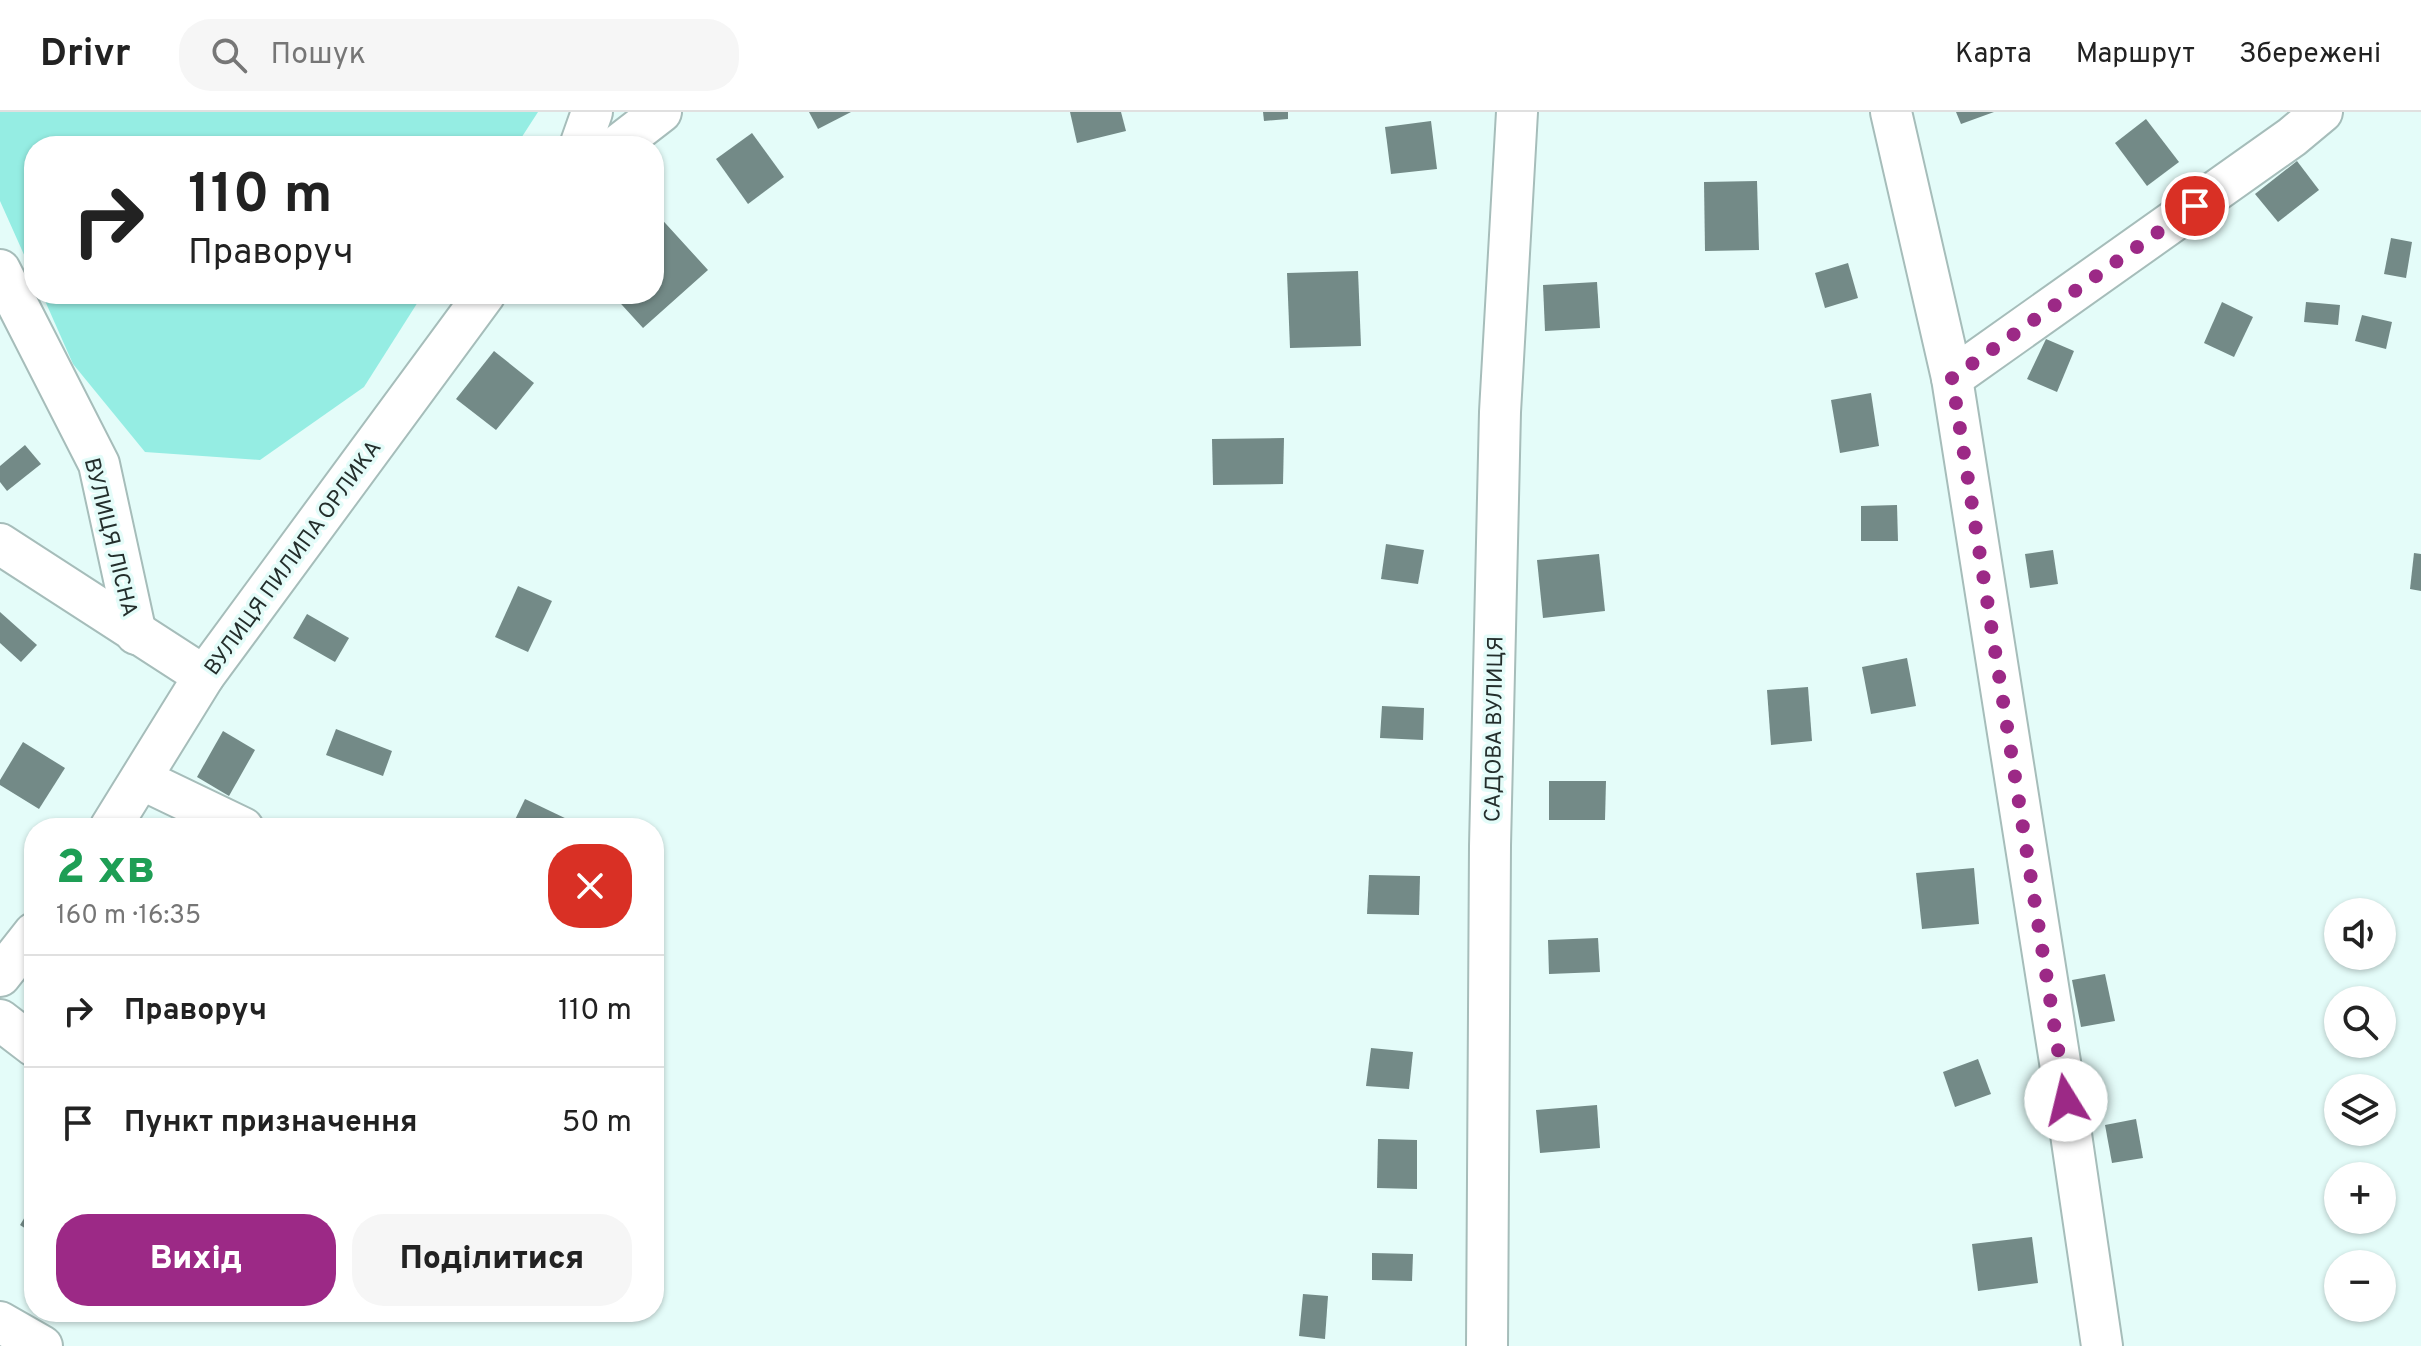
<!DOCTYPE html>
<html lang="uk">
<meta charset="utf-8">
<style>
body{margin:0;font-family:Overpass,sans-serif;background:#f6f6f6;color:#222;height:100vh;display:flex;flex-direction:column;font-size:30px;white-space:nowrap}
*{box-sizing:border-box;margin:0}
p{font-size:26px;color:#767676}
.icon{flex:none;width:44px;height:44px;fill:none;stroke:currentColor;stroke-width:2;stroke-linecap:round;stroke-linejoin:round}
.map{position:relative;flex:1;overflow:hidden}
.panel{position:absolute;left:24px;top:706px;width:640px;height:504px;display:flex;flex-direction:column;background:#fff;border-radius:32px;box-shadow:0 2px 6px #0004}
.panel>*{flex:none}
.hud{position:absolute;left:24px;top:24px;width:640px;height:168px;border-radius:32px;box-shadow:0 2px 6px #0004;background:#fff;color:#222;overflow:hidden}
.controls{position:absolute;left:2324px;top:786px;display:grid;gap:16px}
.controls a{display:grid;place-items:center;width:72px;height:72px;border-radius:50%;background:#fff;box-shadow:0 2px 6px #0004;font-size:40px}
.pin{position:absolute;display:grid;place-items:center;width:68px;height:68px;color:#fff;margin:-34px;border:4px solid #fff;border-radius:50%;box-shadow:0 2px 8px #0007}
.me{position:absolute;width:88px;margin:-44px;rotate:351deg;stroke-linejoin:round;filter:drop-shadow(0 0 6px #0008)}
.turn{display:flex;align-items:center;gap:28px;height:168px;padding:0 32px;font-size:36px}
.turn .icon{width:104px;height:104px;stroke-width:2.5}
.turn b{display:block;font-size:56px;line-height:68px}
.round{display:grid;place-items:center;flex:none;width:84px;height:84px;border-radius:32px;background:#f6f6f6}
.overview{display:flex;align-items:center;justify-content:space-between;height:136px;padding:0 32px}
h1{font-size:48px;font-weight:800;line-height:60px;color:#1e9e55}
.button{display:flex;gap:16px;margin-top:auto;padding:16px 32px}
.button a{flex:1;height:92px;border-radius:32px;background:#9c2986;color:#fff;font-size:32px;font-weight:800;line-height:92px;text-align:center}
.button a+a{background:#f6f6f6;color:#222}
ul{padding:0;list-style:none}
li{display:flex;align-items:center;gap:24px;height:112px;padding:0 32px;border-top:2px solid #e0e0e0}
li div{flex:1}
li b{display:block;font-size:30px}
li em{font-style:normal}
header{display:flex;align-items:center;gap:48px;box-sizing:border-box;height:112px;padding:0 40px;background:#fff;border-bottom:2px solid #e0e0e0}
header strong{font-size:38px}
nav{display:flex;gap:44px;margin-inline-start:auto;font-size:28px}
.search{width:560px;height:72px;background:#f6f6f6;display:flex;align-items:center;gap:20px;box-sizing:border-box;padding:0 28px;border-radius:32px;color:#767676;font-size:30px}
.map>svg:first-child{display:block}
.green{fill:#95ede3}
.building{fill:#738a87}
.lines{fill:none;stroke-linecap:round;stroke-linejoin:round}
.minor-casing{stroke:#a6bdba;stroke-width:44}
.minor{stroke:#fff;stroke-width:40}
.route{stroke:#9c2986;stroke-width:14;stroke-dasharray:0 25.2}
.labels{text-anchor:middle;stroke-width:7;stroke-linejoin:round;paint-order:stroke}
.street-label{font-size:22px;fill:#242e2c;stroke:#e4fcf9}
</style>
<header>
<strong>Drivr</strong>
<div class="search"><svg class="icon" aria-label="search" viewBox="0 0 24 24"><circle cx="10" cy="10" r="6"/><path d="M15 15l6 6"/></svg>Пошук</div>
<nav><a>Карта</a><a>Маршрут</a><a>Збережені</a></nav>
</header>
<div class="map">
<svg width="2421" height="1234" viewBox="0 0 2421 1234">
<rect width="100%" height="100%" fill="#e4fcf9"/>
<g class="green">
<path d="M0,0H538L516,34H34V165L0,89Z"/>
<path d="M42,182H423L364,275L260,348L145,340L73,252Z"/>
</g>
<g class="building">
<path d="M809,0H851L818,17Z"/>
<path d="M1070,0H1121L1126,19L1077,31Z"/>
<path d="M1263,0H1288V7L1264,9Z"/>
<path d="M1956,0H1994L1961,12Z"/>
<path d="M2146,7L2179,50L2147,74L2115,31Z"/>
<path d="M1431,9L1437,57L1391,62L1385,15Z"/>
<path d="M752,21L784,65L748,92L716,47Z"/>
<path d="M2297,49L2319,78L2278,110L2255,82Z"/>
<path d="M1757,69L1759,138L1705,139L1704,70Z"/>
<path d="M656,101L708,158L643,216L612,182H654Z"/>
<path d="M2391,126L2412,130L2406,166L2384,162Z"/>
<path d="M1848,151L1858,186L1825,196L1815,161Z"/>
<path d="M1358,159L1361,234L1290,236L1287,161Z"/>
<path d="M1597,170L1600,216L1545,219L1543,173Z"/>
<path d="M2222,190L2253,205L2234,245L2204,231Z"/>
<path d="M2306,190L2340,193L2338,213L2304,210Z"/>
<path d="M2362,203L2392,210L2386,237L2355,229Z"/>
<path d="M2046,227L2074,239L2057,280L2027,267Z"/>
<path d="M494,239L534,271L496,318L456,287Z"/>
<path d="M1871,281L1879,334L1840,341L1831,288Z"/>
<path d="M1284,326L1283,372L1213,373L1212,327Z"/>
<path d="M25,333L41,352L7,379L0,370V354Z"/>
<path d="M1897,393L1898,429H1861V394Z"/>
<path d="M1386,432L1424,438L1418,472L1381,467Z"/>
<path d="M2053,438L2058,472L2030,476L2025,442Z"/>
<path d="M2414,441L2421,442V479L2410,477Z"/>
<path d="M1599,442L1605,499L1543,506L1537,448Z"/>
<path d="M518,474L552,489L528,540L495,525Z"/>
<path d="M0,500L37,533L21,550L0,531Z"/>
<path d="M307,502L349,526L335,550L293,526Z"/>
<path d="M1907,546L1916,594L1871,602L1862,555Z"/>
<path d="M1808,575L1812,629L1771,633L1767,578Z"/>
<path d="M1382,594L1424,596L1423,628L1380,626Z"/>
<path d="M336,617L392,639L383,664L326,643Z"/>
<path d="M223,619L255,638L229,684L197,665Z"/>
<path d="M23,630L65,656L39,697L0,673V668Z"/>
<path d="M1549,669H1606L1605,708H1549Z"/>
<path d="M525,687L569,708L565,716H511Z"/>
<path d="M1974,756L1979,812L1922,817L1916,761Z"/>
<path d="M1369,763L1420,764L1419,803L1367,802Z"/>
<path d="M1598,826L1600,860L1549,862L1548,828Z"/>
<path d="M2105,862L2115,909L2081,915L2072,868Z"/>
<path d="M1371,936L1413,940L1409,977L1366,974Z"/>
<path d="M1978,947L1991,982L1955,995L1943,960Z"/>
<path d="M1597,993L1600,1036L1540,1041L1536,998Z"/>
<path d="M2136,1007L2143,1046L2112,1051L2105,1013Z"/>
<path d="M1378,1027L1417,1028V1077L1377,1076Z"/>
<path d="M34,1090V1122L20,1113Z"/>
<path d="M2032,1125L2038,1171L1978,1179L1972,1132Z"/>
<path d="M1372,1141L1413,1142L1412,1169L1372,1168Z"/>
<path d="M1303,1182L1328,1184L1325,1227L1299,1224Z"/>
</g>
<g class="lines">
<defs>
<g id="minor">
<path d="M1891,0L1952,266L2066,988L2102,1234"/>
<path d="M580,34L592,0"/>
<path d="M617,34L661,0"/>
<path d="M0,158L99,352L136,522"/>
<path d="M1952,266L2292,25L2322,0"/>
<path d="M0,432L204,564"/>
<path d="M141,667L243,716"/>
<path d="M110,716L204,564L485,182"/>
<path d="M0,864L34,821"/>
<path d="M0,908L34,934"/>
<path d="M0,1210L42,1234"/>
<path d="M1487,1234L1490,734L1500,300L1517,0"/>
</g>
</defs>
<use href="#minor" class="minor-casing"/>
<use href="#minor" class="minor"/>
</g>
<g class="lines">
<path class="route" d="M2066,988L1952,266L2195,94"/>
</g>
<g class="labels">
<g class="street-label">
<text transform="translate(112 425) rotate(76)" y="8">ВУЛИЦЯ ЛІСНА</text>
<text transform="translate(292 445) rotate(-54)" y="8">ВУЛИЦЯ ПИЛИПА ОРЛИКА</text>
<text transform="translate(1493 617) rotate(-89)" y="8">САДОВА ВУЛИЦЯ</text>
</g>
</g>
</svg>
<div class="controls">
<a><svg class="icon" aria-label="sound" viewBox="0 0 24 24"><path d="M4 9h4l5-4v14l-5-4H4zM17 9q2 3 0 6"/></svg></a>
<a><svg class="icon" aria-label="search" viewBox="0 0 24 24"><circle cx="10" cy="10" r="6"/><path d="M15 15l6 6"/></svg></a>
<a><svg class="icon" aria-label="layers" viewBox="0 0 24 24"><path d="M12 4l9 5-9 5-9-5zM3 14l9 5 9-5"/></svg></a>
<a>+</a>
<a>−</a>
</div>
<div class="pin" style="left:2195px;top:94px;background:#d93025"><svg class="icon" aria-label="arrive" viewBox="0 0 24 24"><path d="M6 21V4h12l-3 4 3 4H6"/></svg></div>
<svg class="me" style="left:2066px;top:988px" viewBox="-20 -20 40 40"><circle r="19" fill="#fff"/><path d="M0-13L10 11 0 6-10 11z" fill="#9c2986"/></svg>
<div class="hud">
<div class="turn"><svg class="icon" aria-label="right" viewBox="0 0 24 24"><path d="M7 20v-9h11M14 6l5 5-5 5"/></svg><div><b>110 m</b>Праворуч</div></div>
</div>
<section class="panel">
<div class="overview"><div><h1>2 хв</h1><p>160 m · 16:35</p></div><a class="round" style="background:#d93025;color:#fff"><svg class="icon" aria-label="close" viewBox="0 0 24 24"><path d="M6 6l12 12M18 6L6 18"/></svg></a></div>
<ul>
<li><svg class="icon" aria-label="right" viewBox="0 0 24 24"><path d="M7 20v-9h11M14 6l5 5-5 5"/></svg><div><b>Праворуч</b></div><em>110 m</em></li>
<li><svg class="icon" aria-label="arrive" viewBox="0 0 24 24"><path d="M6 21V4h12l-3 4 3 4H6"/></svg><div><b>Пункт призначення</b></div><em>50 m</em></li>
</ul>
<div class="button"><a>Вихід</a><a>Поділитися</a></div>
</section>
</div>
